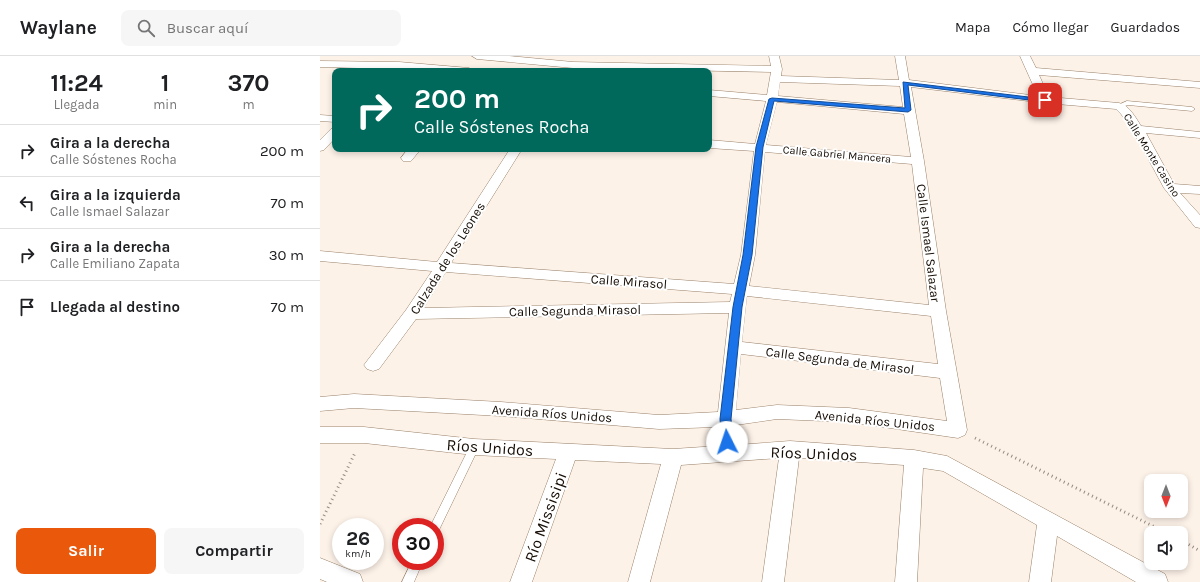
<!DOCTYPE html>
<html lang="es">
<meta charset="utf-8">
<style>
body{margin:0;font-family:Karla,sans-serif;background:#f6f6f6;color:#202124;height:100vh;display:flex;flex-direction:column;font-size:15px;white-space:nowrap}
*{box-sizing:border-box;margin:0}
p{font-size:13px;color:#757577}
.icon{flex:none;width:22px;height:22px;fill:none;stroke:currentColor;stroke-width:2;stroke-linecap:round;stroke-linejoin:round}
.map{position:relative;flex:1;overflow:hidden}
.sheet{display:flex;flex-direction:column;background:#fff;width:320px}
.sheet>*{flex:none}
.banner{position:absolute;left:12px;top:12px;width:380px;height:84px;border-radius:8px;box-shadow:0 2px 6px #0003;background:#00695c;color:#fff;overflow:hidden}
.needle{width:26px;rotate:180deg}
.buttons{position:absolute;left:824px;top:418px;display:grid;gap:8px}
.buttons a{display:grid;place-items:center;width:44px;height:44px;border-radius:8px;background:#fff;box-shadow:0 2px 6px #0003;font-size:20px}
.speed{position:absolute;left:12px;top:462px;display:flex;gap:8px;font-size:20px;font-weight:700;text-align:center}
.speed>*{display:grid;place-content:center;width:52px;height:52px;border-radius:50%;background:#fff;box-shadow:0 2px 6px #0003;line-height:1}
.speed small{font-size:10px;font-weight:400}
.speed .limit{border:6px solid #d22;background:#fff;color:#111}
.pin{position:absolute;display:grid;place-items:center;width:34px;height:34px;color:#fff;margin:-17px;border-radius:8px;box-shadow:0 2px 6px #0006}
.me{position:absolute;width:44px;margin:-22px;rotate:356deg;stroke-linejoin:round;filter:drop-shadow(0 0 3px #0008)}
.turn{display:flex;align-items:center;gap:14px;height:84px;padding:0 16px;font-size:18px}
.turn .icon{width:52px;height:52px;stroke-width:2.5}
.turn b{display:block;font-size:28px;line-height:34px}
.eta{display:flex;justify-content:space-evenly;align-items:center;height:68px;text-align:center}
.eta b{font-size:24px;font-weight:700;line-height:28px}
.cta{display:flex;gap:8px;margin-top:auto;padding:8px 16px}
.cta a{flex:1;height:46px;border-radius:8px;background:#ea580c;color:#fff;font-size:16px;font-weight:700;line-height:46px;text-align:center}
.cta a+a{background:#f6f6f6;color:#202124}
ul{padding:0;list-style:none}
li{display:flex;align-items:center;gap:12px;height:52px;padding:0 16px;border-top:1px solid #e0e0e0}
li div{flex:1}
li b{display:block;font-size:15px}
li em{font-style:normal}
header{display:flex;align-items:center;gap:24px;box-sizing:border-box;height:56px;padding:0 20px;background:#fff;border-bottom:1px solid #e0e0e0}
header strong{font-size:19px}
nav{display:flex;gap:22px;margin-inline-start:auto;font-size:14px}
.search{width:280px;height:36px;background:#f6f6f6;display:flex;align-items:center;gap:10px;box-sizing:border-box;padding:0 14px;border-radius:8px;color:#757577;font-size:15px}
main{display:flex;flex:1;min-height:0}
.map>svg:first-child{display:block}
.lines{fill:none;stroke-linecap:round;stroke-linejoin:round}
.lane-casing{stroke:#988169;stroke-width:1}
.street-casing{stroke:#988169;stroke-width:1}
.path{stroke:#948a81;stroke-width:3;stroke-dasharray:1 3.5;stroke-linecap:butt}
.lane{fill:#fff;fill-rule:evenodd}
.street{fill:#fff;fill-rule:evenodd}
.route{fill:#1a73e8;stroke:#114b97}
.labels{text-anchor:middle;stroke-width:4;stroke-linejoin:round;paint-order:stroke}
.far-street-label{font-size:11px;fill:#160d05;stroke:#fff}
.street-label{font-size:13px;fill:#160d05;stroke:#fff}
.near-street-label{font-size:16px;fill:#160d05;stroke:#fff}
</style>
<header>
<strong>Waylane</strong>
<div class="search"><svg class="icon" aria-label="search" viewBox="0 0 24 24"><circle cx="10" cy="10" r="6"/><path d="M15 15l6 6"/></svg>Buscar aquí</div>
<nav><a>Mapa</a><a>Cómo llegar</a><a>Guardados</a></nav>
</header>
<main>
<section class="sheet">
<div class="eta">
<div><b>11:24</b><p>Llegada</p></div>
<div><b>1</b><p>min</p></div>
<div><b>370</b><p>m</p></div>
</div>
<ul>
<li><svg class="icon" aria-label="right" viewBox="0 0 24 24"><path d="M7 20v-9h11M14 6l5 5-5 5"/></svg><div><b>Gira a la derecha</b><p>Calle Sóstenes Rocha</p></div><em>200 m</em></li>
<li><svg class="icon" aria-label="left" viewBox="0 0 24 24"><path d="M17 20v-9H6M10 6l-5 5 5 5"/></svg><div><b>Gira a la izquierda</b><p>Calle Ismael Salazar</p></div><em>70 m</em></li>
<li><svg class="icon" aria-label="right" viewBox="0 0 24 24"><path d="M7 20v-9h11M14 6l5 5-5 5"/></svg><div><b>Gira a la derecha</b><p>Calle Emiliano Zapata</p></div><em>30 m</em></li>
<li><svg class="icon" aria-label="arrive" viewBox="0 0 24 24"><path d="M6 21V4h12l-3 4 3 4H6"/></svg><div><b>Llegada al destino</b></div><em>70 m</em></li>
</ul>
<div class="cta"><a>Salir</a><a>Compartir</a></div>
</section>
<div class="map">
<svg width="880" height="526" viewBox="0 0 880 526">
<rect width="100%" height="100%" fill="#fdf2e8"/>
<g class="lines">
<defs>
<g id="lane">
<path d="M807,45L872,51L875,53L872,55L808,49L799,52L796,50Z"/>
<path d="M154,387L157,388L159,391L119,474L115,476V471H110L151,388Z"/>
<path d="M92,505H103L94,526H82Z"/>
</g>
<g id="street">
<path d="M152,0H189L253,6L451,10L449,0H459L462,13L461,20L579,24L575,0H585L589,24L718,40L700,0H710L716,12L880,26V32L719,19L729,41L799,47C809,49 816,62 821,70L880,76V82L826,77L854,128L880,130V138L860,137L880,159V172L875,171L844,132L813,75L801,58L796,53L725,47L591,31L604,105L626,255L647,374L645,379L638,382L529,366L457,363L416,369L417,389L470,385L594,394L627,400L845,518L848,526H816L737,480L731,526H709L717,469L623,415L603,412L597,526H575L584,409L479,402L464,526H442L459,402L361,409L330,526H308L341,408L255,404L212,526H190L236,403L154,399L44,387H0V371H44L154,383L353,393L398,390L397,371L339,373L181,360L34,352L0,355V341L34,338L181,346L339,359L398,356L409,257L96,263L59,313L53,315L47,313L44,309L47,305L86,254L112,215L0,205V195L117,206L190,93H202L131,207L414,228L421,199L434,95L389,92V84L435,88L446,45L389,40V34L447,39L451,16L253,12L157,3ZM460,26L580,30L583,51L458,40ZM457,46L584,58L591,101L446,89ZM445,96L592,108L609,249L429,230L435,199ZM126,216L412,238L410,246L104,252ZM427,240L611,260L618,308L422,286ZM421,298L620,322L627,365L529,352L457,349L416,354Z"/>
<path d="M0,5L79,6L149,12L154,15L0,11Z"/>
<path d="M0,59L15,60V66L0,65Z"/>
<path d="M15,72V82L4,94L0,95V84L11,73Z"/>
<path d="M88,93H101L91,105H83L81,102Z"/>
<path d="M0,502L40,518L43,526H7L0,523Z"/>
</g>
</defs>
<use href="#lane" class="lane-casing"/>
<use href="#street" class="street-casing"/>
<g class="path">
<path d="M655,382L847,477"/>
<path d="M0,468L35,397"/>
<path d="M861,484L880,495"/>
</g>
<use href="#lane" class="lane"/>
<use href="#street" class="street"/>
</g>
<path class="route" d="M583,26L725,43L728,44L725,46L588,29L591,54L588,56L454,45L443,91L432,199L422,251L411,363L413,386L411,389L407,391L403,389L402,386L400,363L413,251L423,199L436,91L449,43L452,42L585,52Z"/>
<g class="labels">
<g class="far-street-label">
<text transform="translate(517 98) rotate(5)" y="4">Calle Gabriel Mancera</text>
<text transform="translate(832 99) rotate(58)" y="4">Calle Monte Casino</text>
</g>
<g class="street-label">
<text transform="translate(609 187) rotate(83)" y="5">Calle Ismael Salazar</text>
<text transform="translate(127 202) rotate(-58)" y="5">Calzada de los Leones</text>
<text transform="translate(309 225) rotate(4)" y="5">Calle Mirasol</text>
<text transform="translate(255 254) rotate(-1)" y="5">Calle Segunda Mirasol</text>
<text transform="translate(520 304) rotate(7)" y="5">Calle Segunda de Mirasol</text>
<text transform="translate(232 357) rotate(4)" y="5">Avenida Ríos Unidos</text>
<text transform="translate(555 364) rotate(6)" y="5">Avenida Ríos Unidos</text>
</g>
<g class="near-street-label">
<text transform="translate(170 391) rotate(4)" y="6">Ríos Unidos</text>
<text transform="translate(494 397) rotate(2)" y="6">Ríos Unidos</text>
<text transform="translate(225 461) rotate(-70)" y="6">Río Missisipi</text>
</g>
</g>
</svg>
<div class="buttons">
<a><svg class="needle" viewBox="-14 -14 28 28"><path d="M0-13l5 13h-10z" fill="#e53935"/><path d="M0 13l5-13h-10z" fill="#757577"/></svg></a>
<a><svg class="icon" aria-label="sound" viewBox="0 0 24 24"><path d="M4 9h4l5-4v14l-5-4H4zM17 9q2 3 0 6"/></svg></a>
</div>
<div class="speed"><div>26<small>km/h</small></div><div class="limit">30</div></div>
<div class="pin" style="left:725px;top:44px;background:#d93025"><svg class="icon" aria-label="arrive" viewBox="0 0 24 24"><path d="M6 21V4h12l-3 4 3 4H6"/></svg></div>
<svg class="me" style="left:407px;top:386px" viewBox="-20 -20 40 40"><circle r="19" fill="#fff"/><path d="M0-13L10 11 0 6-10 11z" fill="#1a73e8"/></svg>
<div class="banner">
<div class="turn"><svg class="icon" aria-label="right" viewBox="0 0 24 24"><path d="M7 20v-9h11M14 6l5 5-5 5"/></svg><div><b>200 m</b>Calle Sóstenes Rocha</div></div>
</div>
</div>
</main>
